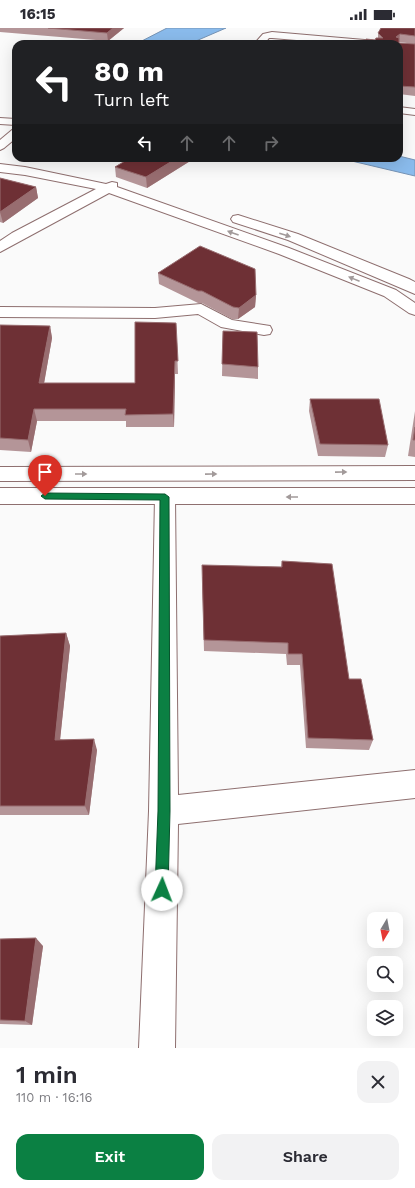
<!DOCTYPE html>
<meta charset="utf-8">
<style>
body{margin:0;font-family:"Work Sans",sans-serif;background:#f2f2f3;color:#2b2b33;height:100vh;display:flex;flex-direction:column;font-size:15px;white-space:nowrap}
*{box-sizing:border-box;margin:0}
p{font-size:13px;color:#7c7c81}
.icon{flex:none;width:22px;height:22px;fill:none;stroke:currentColor;stroke-width:2;stroke-linecap:round;stroke-linejoin:round}
.map{position:relative;height:1020px;overflow:hidden}
.side{display:flex;flex-direction:column;background:#fff;flex:1}
.side>*{flex:none}
.hud{position:absolute;left:12px;top:12px;width:391px;height:122px;border-radius:12px;box-shadow:0 4px 16px #0002;background:#202124;color:#fff;overflow:hidden}
.needle{width:26px;rotate:190deg}
.fabs{position:absolute;left:367px;top:884px;display:grid;gap:8px}
.fabs a{display:grid;place-items:center;width:36px;height:36px;border-radius:8px;background:#fff;box-shadow:0 4px 16px #0002;font-size:20px}
.pin{position:absolute;display:grid;place-items:center;width:34px;height:34px;color:#fff;margin:-41px -17px;border-radius:50% 50% 50% 0;rotate:-45deg;box-shadow:0 0 4px #0007}
.pin .icon{rotate:45deg}
.me{position:absolute;width:44px;margin:-22px;rotate:2deg;stroke-linejoin:round;filter:drop-shadow(0 0 3px #0008)}
.turn{display:flex;align-items:center;gap:14px;height:84px;padding:0 16px;font-size:18px}
.turn .icon{width:52px;height:52px;stroke-width:2.5}
.turn b{display:block;font-size:28px;line-height:34px}
.lanes{display:flex;align-items:center;height:38px;padding:0 16px;background:#0003;justify-content:center;gap:20px;direction:ltr}
.lanes .off{opacity:.35}
.round{display:grid;place-items:center;flex:none;width:42px;height:42px;border-radius:12px;background:#f2f2f3}
.head{display:flex;align-items:center;justify-content:space-between;height:68px;padding:0 16px}
h1{font-size:24px;font-weight:600;line-height:30px}
.primary-button{display:flex;gap:8px;margin-top:auto;padding:8px 16px}
.primary-button a{flex:1;height:46px;border-radius:12px;background:#0b8043;color:#fff;font-size:16px;font-weight:600;line-height:46px;text-align:center}
.primary-button a+a{background:#f2f2f3;color:#2b2b33}
.status{display:flex;justify-content:space-between;align-items:center;height:28px;padding:0 20px;background:#fff;direction:ltr}
.status svg{height:11px;fill:currentColor}
.map>svg:first-child{display:block}
.water{fill:#8abbec;stroke:#7593b5}
.lines{fill:none;stroke-linecap:round;stroke-linejoin:round}
.minor-casing{stroke:#8e6f6f;stroke-width:2}
.major-casing{stroke:#8e6f6f;stroke-width:2}
.minor{fill:#fff;fill-rule:evenodd}
.major{fill:#fff;fill-rule:evenodd}
.wall{fill:#b49598}
.shaded-wall{fill:#986d70}
.building{fill:#6e3035;stroke:#986d70}
.oneway{fill:#a29a9a}
.route{fill:#0b8043;stroke:#07532c}
</style>
<div class="status"><b>16:15</b><svg viewBox="0 0 49 12"><path d="M0 12V9h3v3zM5 12V6h3v6zM10 12V3h3v9zM15 12V0h3v12zM26 1h20v11H26zM47 4h2v5h-2z"/></svg></div>
<div class="map">
<svg width="415" height="1020" viewBox="0 0 415 1020">
<rect width="100%" height="100%" fill="#fafafa"/>
<g class="water">
<path d="M167,0H226L189,16H136Z"/>
<path d="M399,128L415,132V148L339,130H399Z"/>
</g>
<g class="lines">
<defs>
<g id="minor">
<path d="M272,4L376,13L381,16H345L272,10H269L264,16H254L263,6Z"/>
<path d="M399,79L415,81V87L399,85Z"/>
<path d="M0,90L16,91V97L0,96Z"/>
<path d="M16,101V110L4,120L0,122V112L12,102Z"/>
<path d="M0,136L25,139L106,156L112,154L117,155V159L289,220L396,262L415,275V287L409,285L384,268L279,226L109,165L0,224V213L12,205L96,161L25,147L0,144Z"/>
<path d="M238,187L298,206L409,251L415,254V266L288,212L233,194L231,191L233,188Z"/>
<path d="M201,276L232,292L270,298L272,302L270,306L264,307L221,299L198,286L155,290L0,289V279L155,280Z"/>
<path d="M165,461L172,464L175,469L178,767L415,742V770L178,796L175,1020H139L149,783L155,469L158,464Z"/>
</g>
<g id="major">
<path d="M415,438V452L0,453V439Z"/>
<rect x="0" y="460" width="415" height="16"/>
</g>
</defs>
<use href="#minor" class="minor-casing"/>
<use href="#major" class="major-casing"/>
<use href="#minor" class="minor"/>
<use href="#major" class="major"/>
</g>
<g class="wall">
<path d="M0,0H124L108,13L0,4Z"/>
<path d="M415,0V16L399,14V15L415,16V68L399,66V16L375,12L378,10V5Z"/>
<path d="M130,130H195L147,160L116,149L115,139Z"/>
<path d="M0,150L36,159L38,170L3,195L0,194Z"/>
<path d="M158,245L256,267L255,279L238,291H232L202,275H198L159,256Z"/>
<path d="M176,295L178,346H175L174,399H126V393H37L31,424L0,422V297L50,298L52,310L44,355H135Z"/>
<path d="M223,303L258,339V351L222,348Z"/>
<path d="M310,371L388,417L385,429L318,428L309,383Z"/>
<path d="M415,383V429L408,428Z"/>
<path d="M282,533L349,651L373,712L369,722L306,720L300,637H287L286,626L204,623L202,549L281,539Z"/>
<path d="M66,605L70,618L60,711L97,722L89,787H0V608Z"/>
<path d="M0,911L43,918L32,997L0,996Z"/>
</g>
<g class="shaded-wall">
<path d="M113,0H124L108,13L107,5Z"/>
<path d="M400,6L399,14L396,9Z"/>
<path d="M177,130H195L147,160L146,149Z"/>
<path d="M36,159L38,170L3,195L0,184Z"/>
<path d="M256,267L255,279L238,291L239,280Z"/>
<path d="M50,298L52,310L42,367L39,355Z"/>
<path d="M175,333V346L174,399L173,386Z"/>
<path d="M34,381L37,393L31,424L28,412Z"/>
<path d="M66,605L70,618L59,722L55,712Z"/>
<path d="M94,711L97,722L89,787L85,778Z"/>
<path d="M36,910L43,918L32,997L25,993Z"/>
</g>
<g class="building">
<path d="M48,0H113L107,5Z"/>
<path d="M381,0H415V8L400,6L396,9L399,10V15L415,16V59L399,58V16H364L366,11L375,12L376,10H383L378,5Z"/>
<path d="M130,130H177L146,149L115,139Z"/>
<path d="M0,150L36,159L0,184Z"/>
<path d="M200,218L255,241L256,267L239,280L233,279L202,263H198L158,245Z"/>
<path d="M135,294L176,295L178,333H175L173,386L125,387L126,381H34L28,412L0,410V297L50,298L39,355H135Z"/>
<path d="M223,303L257,304L258,339L222,336Z"/>
<path d="M310,371H379L388,417L320,416Z"/>
<path d="M415,399V412H413Z"/>
<path d="M282,533L332,536L349,651H361L373,712L308,710L302,626H288V615L204,612L202,537L282,539Z"/>
<path d="M66,605L55,712L94,711L85,778H0V608Z"/>
<path d="M36,910L25,993L0,992V911Z"/>
</g>
<defs><path id="oneway-solid" d="M-6-.8H1V-3.2L6.5 0L1 3.2V.8H-6Z"/></defs>
<g class="oneway">
<use href="#oneway-solid" transform="translate(233 205) rotate(-160)"/>
<use href="#oneway-solid" transform="translate(285 207) rotate(18)"/>
<use href="#oneway-solid" transform="translate(354 251) rotate(-158)"/>
<use href="#oneway-solid" transform="translate(341 444) rotate(-1)"/>
<use href="#oneway-solid" transform="translate(81 446)"/>
<use href="#oneway-solid" transform="translate(211 446) rotate(-1)"/>
<use href="#oneway-solid" transform="translate(292 469) rotate(180)"/>
</g>
<path class="route" d="M45,465L165,466L169,469L170,783L168,862L166,867L162,868L157,867L155,862L158,783L160,472L45,471L41,468Z"/>
</svg>
<div class="fabs">
<a><svg class="needle" viewBox="-14 -14 28 28"><path d="M0-13l5 13h-10z" fill="#e53935"/><path d="M0 13l5-13h-10z" fill="#7c7c81"/></svg></a>
<a><svg class="icon" aria-label="search" viewBox="0 0 24 24"><circle cx="10" cy="10" r="6"/><path d="M15 15l6 6"/></svg></a>
<a><svg class="icon" aria-label="layers" viewBox="0 0 24 24"><path d="M12 4l9 5-9 5-9-5zM3 14l9 5 9-5"/></svg></a>
</div>
<div class="pin" style="left:45px;top:468px;background:#d93025"><svg class="icon" aria-label="arrive" viewBox="0 0 24 24"><path d="M6 21V4h12l-3 4 3 4H6"/></svg></div>
<svg class="me" style="left:162px;top:862px" viewBox="-20 -20 40 40"><circle r="19" fill="#fff"/><path d="M0-13L10 11 0 6-10 11z" fill="#0b8043"/></svg>
<div class="hud">
<div class="turn"><svg class="icon" aria-label="left" viewBox="0 0 24 24"><path d="M17 20v-9H6M10 6l-5 5 5 5"/></svg><div><b>80 m</b>Turn left</div></div>
<div class="lanes"><svg class="icon" aria-label="left" viewBox="0 0 24 24"><path d="M17 20v-9H6M10 6l-5 5 5 5"/></svg><svg class="icon off" aria-label="ahead" viewBox="0 0 24 24"><path d="M12 20V5M6 11l6-6 6 6"/></svg><svg class="icon off" aria-label="ahead" viewBox="0 0 24 24"><path d="M12 20V5M6 11l6-6 6 6"/></svg><svg class="icon off" aria-label="right" viewBox="0 0 24 24"><path d="M7 20v-9h11M14 6l5 5-5 5"/></svg></div>
</div>
</div>
<section class="side">
<div class="head"><div><h1>1 min</h1><p>110 m · 16:16</p></div><a class="round"><svg class="icon" aria-label="close" viewBox="0 0 24 24"><path d="M6 6l12 12M18 6L6 18"/></svg></a></div>
<div class="primary-button"><a>Exit</a><a>Share</a></div>
</section>
